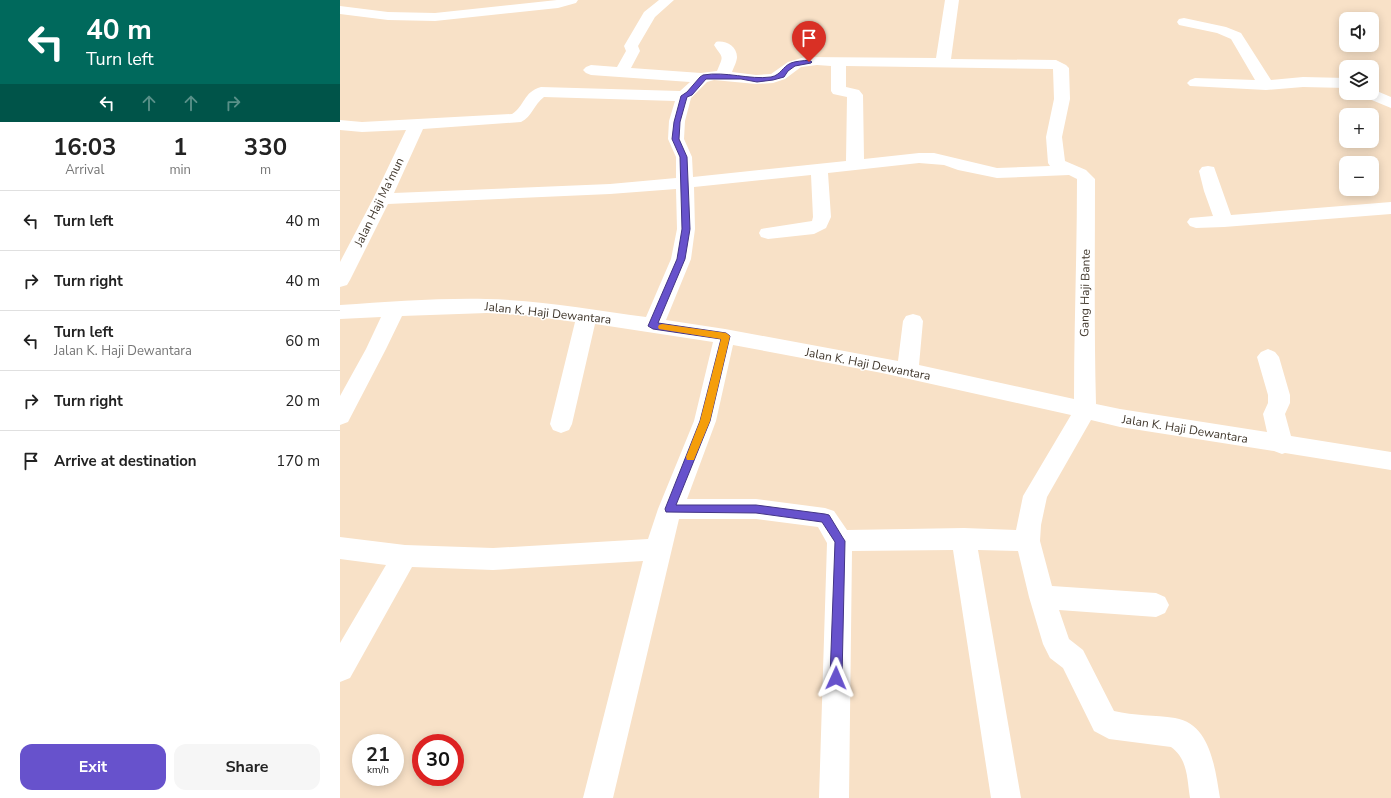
<!DOCTYPE html>
<meta charset="utf-8">
<style>
body{margin:0;font-family:"Nunito Sans",sans-serif;background:#f6f6f6;color:#222;height:100vh;display:flex;flex-direction:column;font-size:15px;white-space:nowrap}
*{box-sizing:border-box;margin:0}
p{font-size:13px;color:#767676}
.icon{flex:none;width:22px;height:22px;fill:none;stroke:currentColor;stroke-width:2;stroke-linecap:round;stroke-linejoin:round}
.map{position:relative;flex:1;overflow:hidden}
.sheet{display:flex;flex-direction:column;background:#fff;width:340px}
.sheet>*{flex:none}
.hud{background:#00695c;color:#fff;overflow:hidden}
.buttons{position:absolute;left:999px;top:12px;display:grid;gap:8px}
.buttons a{display:grid;place-items:center;width:40px;height:40px;border-radius:8px;background:#fff;box-shadow:0 2px 10px #0003;font-size:20px}
.speed{position:absolute;left:12px;top:734px;display:flex;gap:8px;font-size:20px;font-weight:700;text-align:center}
.speed>*{display:grid;place-content:center;width:52px;height:52px;border-radius:50%;background:#fff;box-shadow:0 2px 10px #0003;line-height:1}
.speed small{font-size:10px;font-weight:400}
.speed .limit{border:6px solid #d22;background:#fff;color:#111}
.pin{position:absolute;display:grid;place-items:center;width:34px;height:34px;color:#fff;margin:-41px -17px;border-radius:50% 50% 50% 0;rotate:-45deg;box-shadow:0 0 4px #0007}
.pin .icon{rotate:45deg}
.me{position:absolute;width:44px;margin:-22px;rotate:1deg;stroke-linejoin:round;filter:drop-shadow(0 0 3px #0008)}
.turn{display:flex;align-items:center;gap:14px;height:84px;padding:0 20px;font-size:18px}
.turn .icon{width:52px;height:52px;stroke-width:2.5}
.turn b{display:block;font-size:28px;line-height:34px}
.lanes{display:flex;align-items:center;height:38px;padding:0 20px;background:#0003;justify-content:center;gap:20px;direction:ltr}
.lanes .off{opacity:.35}
.eta{display:flex;justify-content:space-evenly;align-items:center;height:68px;text-align:center}
.eta b{font-size:24px;font-weight:700;line-height:28px}
.cta{display:flex;gap:8px;margin-top:auto;padding:8px 20px}
.cta a{flex:1;height:46px;border-radius:12px;background:#6752cc;color:#fff;font-size:16px;font-weight:700;line-height:46px;text-align:center}
.cta a+a{background:#f6f6f6;color:#222}
ul{padding:0;list-style:none}
li{display:flex;align-items:center;gap:12px;height:60px;padding:0 20px;border-top:1px solid #e0e0e0}
li div{flex:1}
li b{display:block;font-size:15px}
li em{font-style:normal}
main{display:flex;flex:1;min-height:0}
.map>svg:first-child{display:block}
.lines{fill:none;stroke-linecap:round;stroke-linejoin:round}
.minor{fill:#fff;fill-rule:evenodd}
.route{fill:#6752cc;stroke:#433585}
.slow{fill:#f59e0b}
.labels{text-anchor:middle;stroke-width:3;stroke-linejoin:round;paint-order:stroke}
.street-label{font-size:12px;fill:#40372c;stroke:#fff}
</style>
<main>
<section class="sheet">
<div class="hud">
<div class="turn"><svg class="icon" aria-label="left" viewBox="0 0 24 24"><path d="M17 20v-9H6M10 6l-5 5 5 5"/></svg><div><b>40 m</b>Turn left</div></div>
<div class="lanes"><svg class="icon" aria-label="left" viewBox="0 0 24 24"><path d="M17 20v-9H6M10 6l-5 5 5 5"/></svg><svg class="icon off" aria-label="ahead" viewBox="0 0 24 24"><path d="M12 20V5M6 11l6-6 6 6"/></svg><svg class="icon off" aria-label="ahead" viewBox="0 0 24 24"><path d="M12 20V5M6 11l6-6 6 6"/></svg><svg class="icon off" aria-label="right" viewBox="0 0 24 24"><path d="M7 20v-9h11M14 6l5 5-5 5"/></svg></div>
</div>
<div class="eta">
<div><b>16:03</b><p>Arrival</p></div>
<div><b>1</b><p>min</p></div>
<div><b>330</b><p>m</p></div>
</div>
<ul>
<li><svg class="icon" aria-label="left" viewBox="0 0 24 24"><path d="M17 20v-9H6M10 6l-5 5 5 5"/></svg><div><b>Turn left</b></div><em>40 m</em></li>
<li><svg class="icon" aria-label="right" viewBox="0 0 24 24"><path d="M7 20v-9h11M14 6l5 5-5 5"/></svg><div><b>Turn right</b></div><em>40 m</em></li>
<li><svg class="icon" aria-label="left" viewBox="0 0 24 24"><path d="M17 20v-9H6M10 6l-5 5 5 5"/></svg><div><b>Turn left</b><p>Jalan K. Haji Dewantara</p></div><em>60 m</em></li>
<li><svg class="icon" aria-label="right" viewBox="0 0 24 24"><path d="M7 20v-9h11M14 6l5 5-5 5"/></svg><div><b>Turn right</b></div><em>20 m</em></li>
<li><svg class="icon" aria-label="arrive" viewBox="0 0 24 24"><path d="M6 21V4h12l-3 4 3 4H6"/></svg><div><b>Arrive at destination</b></div><em>170 m</em></li>
</ul>
<div class="cta"><a>Exit</a><a>Share</a></div>
</section>
<div class="map">
<svg width="1051" height="798" viewBox="0 0 1051 798">
<rect width="100%" height="100%" fill="#f8e1c7"/>
<g class="lines">
<g class="minor">
<path d="M217,0H238L236,3L218,8L95,21L48,20L0,14V6L48,12L95,13Z"/>
<path d="M319,0H334L315,17L298,46L300,51L291,68L361,73L377,71C384,54 383,59 374,45L376,42C385,40 397,46 397,57C397,61 394,67 392,72L416,75L431,74L448,62L465,57L596,58L605,0H619L611,59L716,60L726,65L729,68L730,99L722,137L725,161L746,170L755,179C755,254 754,329 756,404L780,409L927,432L923,414L928,403V395L917,357L921,352L928,349L935,352L939,357L950,395V403L945,414L951,436L1051,452V470L945,453L942,454L934,451L780,427L751,420L707,497L701,525L700,541L712,586L816,593L825,597L829,605L825,613L816,617L719,610L729,639L743,650L774,711C794,716 815,715 835,718C871,724 875,769 880,798H850C847,779 848,759 831,747L769,739L754,731L723,668L710,658L703,644L689,597L678,551L638,550L681,798H651L613,550L512,551L509,798H479L487,543L478,527L416,519H339L273,798H243L303,561L153,570L72,567L10,678L0,682V643L46,565L0,559V537L65,545L153,548L308,539L318,509L354,421L373,342L255,324L232,424L229,430L221,433L213,430L210,424L235,322L183,315L147,313L62,316L46,349L8,422L0,425V396L26,349L41,317L0,319V305C49,302 97,298 146,299C200,300 253,310 306,317L331,259L337,229L336,189L270,194L48,204L10,280L7,285L0,287V262L33,199L66,130L22,132L0,130V120L22,122L172,114C185,106 183,92 201,87L340,91L350,82L251,75L246,73L243,70L246,67L251,65L277,67L286,51L284,46L304,12ZM477,65L491,66V91L493,94L507,97L506,161L353,177L352,157L344,139L345,121L351,98L367,82L374,80L416,84L433,83L445,79L461,67ZM506,66L713,69L714,99L706,137L708,163L710,166L657,168L594,153H579L524,159L523,95L519,90L506,87ZM204,97L335,101L329,121L328,139L336,157V178L270,184L54,193L83,129L181,122C192,117 194,104 204,97ZM579,163L604,165L618,170L657,178L729,175L737,179C737,253 734,326 734,399L579,365L583,321L580,316L573,314L566,316L563,321L558,361L385,329L326,320L351,259L355,229L354,187L471,175L473,217L472,221L421,229L419,233L421,237L428,239L474,234L486,228L491,217L488,173ZM393,345L542,373L731,415L683,496L676,530L624,528L507,530L494,511L485,508L416,499H347L376,421Z"/>
<path d="M844,18L886,27L901,33L931,80L963,77L1006,78V88L963,87L926,90L850,86L847,83L850,80L855,78L915,80L891,39L877,33L839,25L837,22L839,19Z"/>
<path d="M1032,89L1051,97V108L1022,96L1020,93H1032Z"/>
<path d="M868,166L874,167L891,215L1051,202V214L884,227L856,228L850,226L847,222L850,218L873,216L864,191L859,171L862,167Z"/>
</g>
</g>
<path class="route" d="M469,60L472,62L471,63L455,66L448,71L444,77L433,80L417,82L401,79H366L352,95L347,97L340,122L339,139L347,157L350,229L345,259L318,323L386,333L390,336L370,421L336,505H416L485,514L489,515L503,538L505,541L502,678L500,681L496,683L492,681L490,678L495,542L482,522L416,513L326,512L325,509L360,421L381,339L313,329L308,326L337,259L342,229L340,157L332,139L334,122L341,96L347,92L360,77L363,75C386,71 409,80 431,77C441,75 442,67 451,63C456,61 463,61 469,60Z"/>
<path class="slow" d="M322,324L386,333L390,336L370,421L355,457L354,460H347L346,457L360,421L381,339L319,329L318,327L319,325Z"/>
<g class="labels">
<g class="street-label">
<text transform="translate(39 202) rotate(-64)" y="4">Jalan Haji Ma'mun</text>
<text transform="translate(745 293) rotate(-89)" y="4">Gang Haji Bante</text>
<text transform="translate(208 313) rotate(6)" y="4">Jalan K. Haji Dewantara</text>
<text transform="translate(528 364) rotate(11)" y="4">Jalan K. Haji Dewantara</text>
<text transform="translate(845 429) rotate(9)" y="4">Jalan K. Haji Dewantara</text>
</g>
</g>
</svg>
<div class="buttons">
<a><svg class="icon" aria-label="sound" viewBox="0 0 24 24"><path d="M4 9h4l5-4v14l-5-4H4zM17 9q2 3 0 6"/></svg></a>
<a><svg class="icon" aria-label="layers" viewBox="0 0 24 24"><path d="M12 4l9 5-9 5-9-5zM3 14l9 5 9-5"/></svg></a>
<a>+</a>
<a>−</a>
</div>
<div class="speed"><div>21<small>km/h</small></div><div class="limit">30</div></div>
<div class="pin" style="left:469px;top:62px;background:#d93025"><svg class="icon" aria-label="arrive" viewBox="0 0 24 24"><path d="M6 21V4h12l-3 4 3 4H6"/></svg></div>
<svg class="me" style="left:496px;top:678px" viewBox="-20 -20 40 40"><path d="M0-17L14 15 0 8-14 15z" fill="#6752cc" stroke="#fff" stroke-width="4"/></svg>
</div>
</main>
